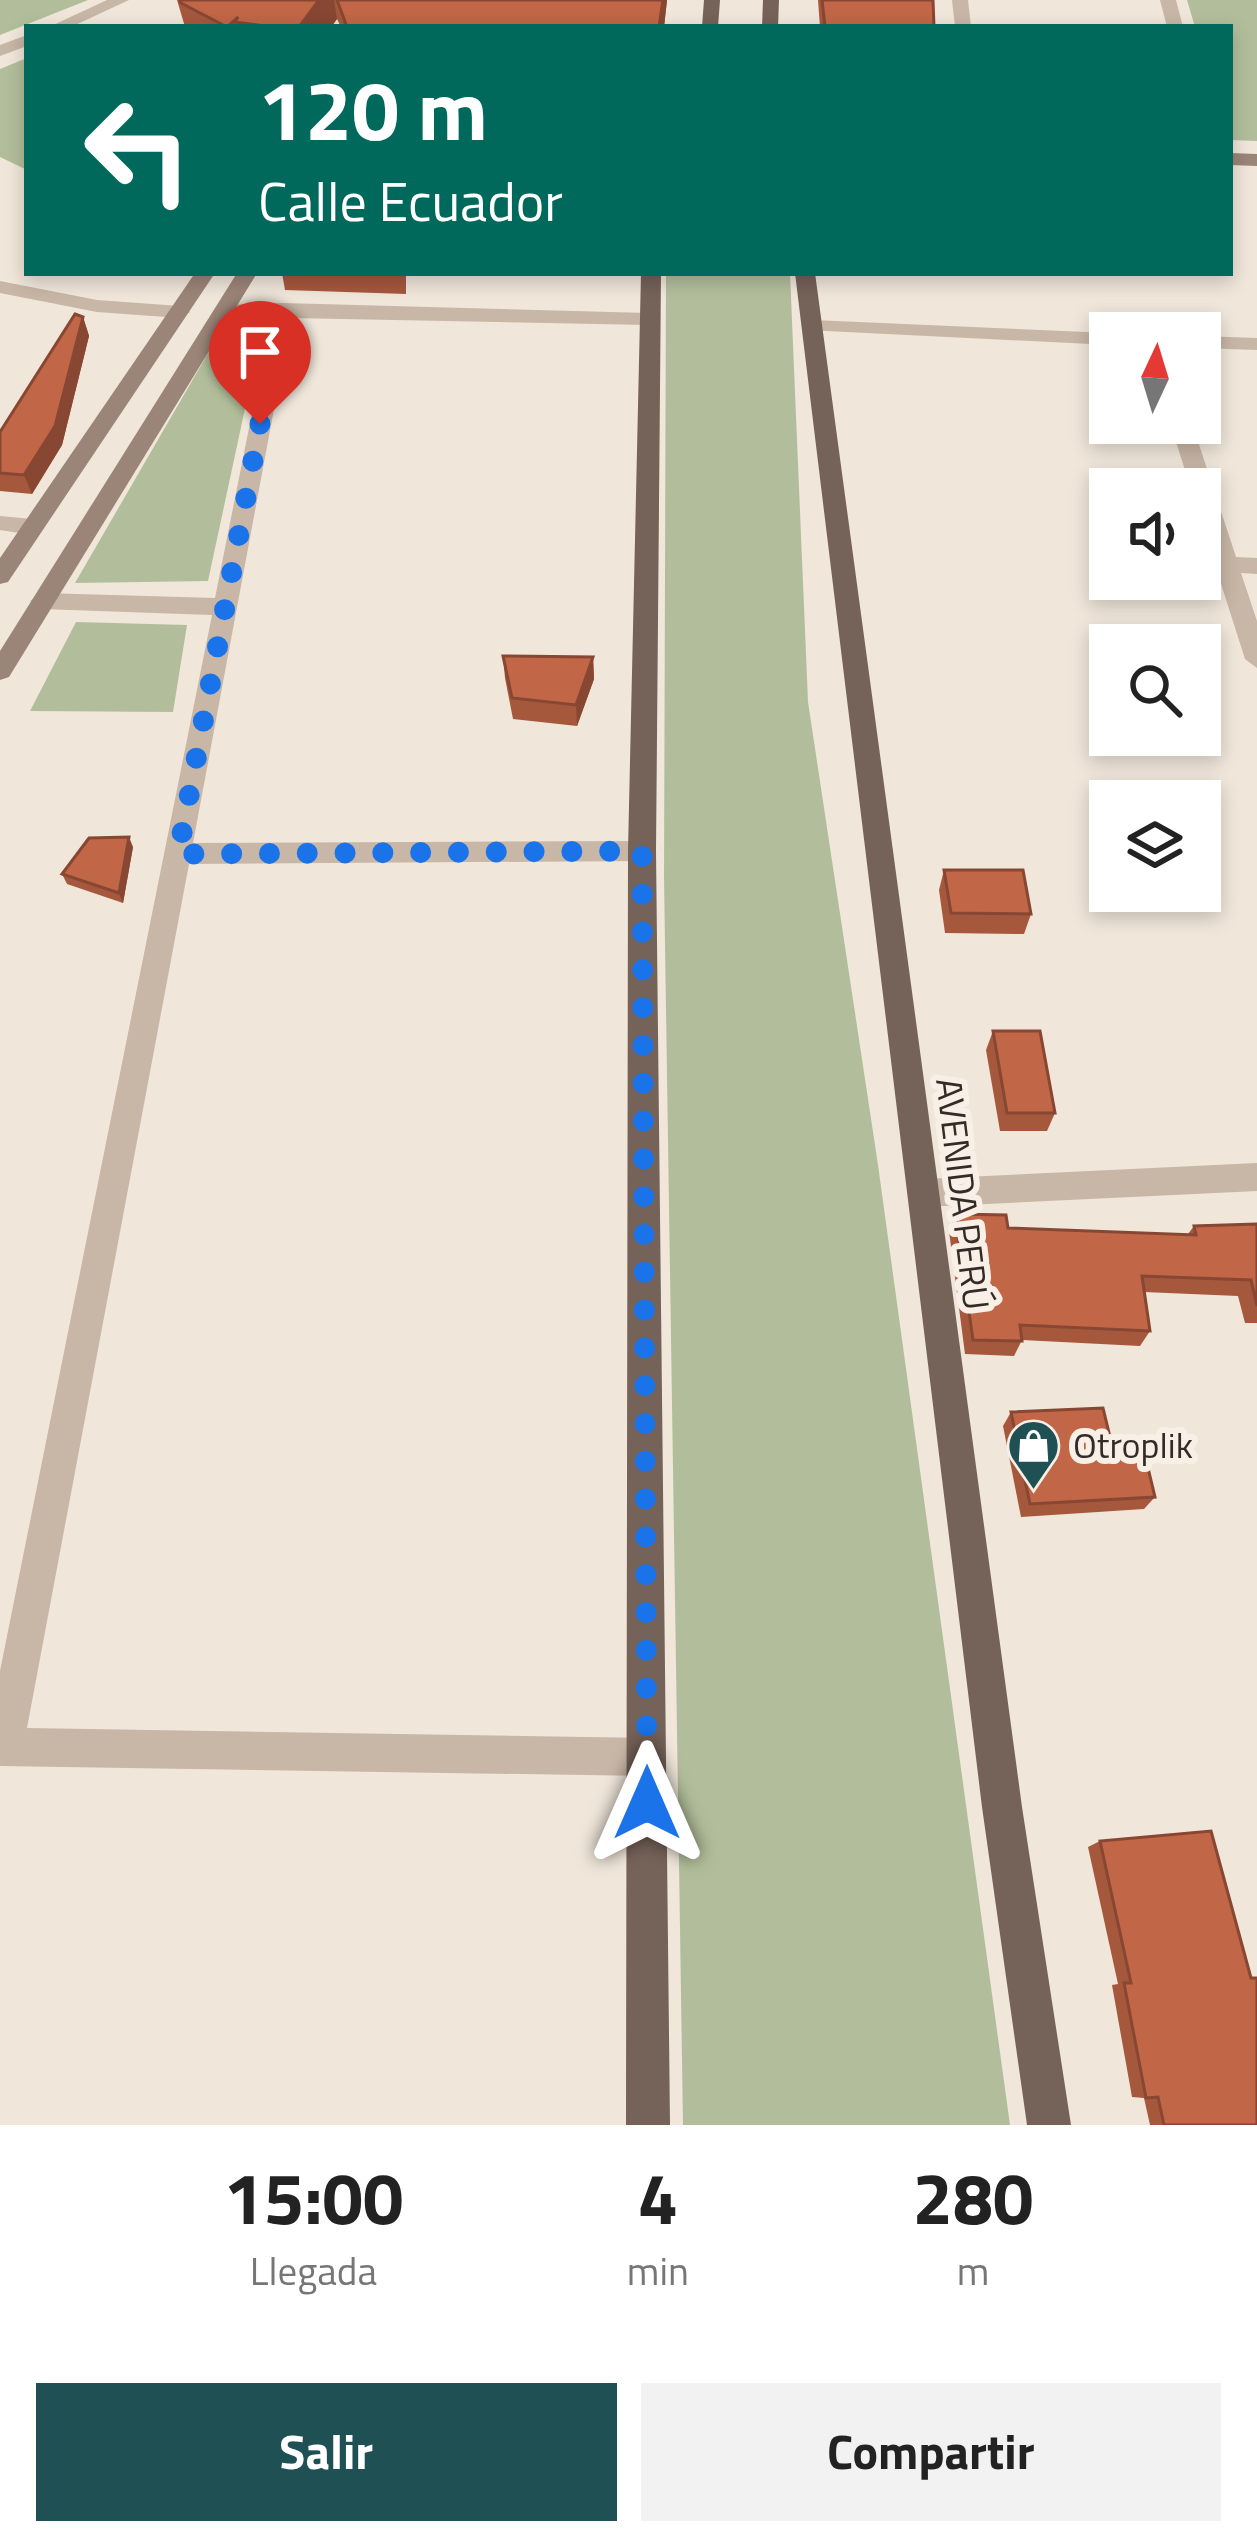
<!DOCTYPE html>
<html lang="es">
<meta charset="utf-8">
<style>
body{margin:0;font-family:"Titillium Web",sans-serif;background:#f2f2f2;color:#222;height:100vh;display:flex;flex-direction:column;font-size:45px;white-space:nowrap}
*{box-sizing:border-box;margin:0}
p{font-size:39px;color:#767676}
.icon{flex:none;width:66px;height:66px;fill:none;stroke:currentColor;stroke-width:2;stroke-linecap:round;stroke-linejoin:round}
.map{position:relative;height:2125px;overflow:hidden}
.panel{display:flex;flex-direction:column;background:#fff;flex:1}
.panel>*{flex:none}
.hud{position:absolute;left:24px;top:24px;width:1209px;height:252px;border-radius:0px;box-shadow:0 6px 18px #0003;background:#00695c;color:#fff;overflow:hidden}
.needle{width:78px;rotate:4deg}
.controls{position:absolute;left:1089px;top:312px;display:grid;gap:24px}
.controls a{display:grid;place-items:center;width:132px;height:132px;border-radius:0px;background:#fff;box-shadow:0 6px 18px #0003;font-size:60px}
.pin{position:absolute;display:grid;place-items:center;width:102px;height:102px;color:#fff;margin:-123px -51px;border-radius:50% 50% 50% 0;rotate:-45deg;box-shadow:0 0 12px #0007}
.pin .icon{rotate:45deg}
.me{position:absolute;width:132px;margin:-66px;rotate:0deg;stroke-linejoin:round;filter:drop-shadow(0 0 9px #0008)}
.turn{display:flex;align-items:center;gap:42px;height:252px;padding:0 36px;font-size:54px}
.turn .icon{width:156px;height:156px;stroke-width:2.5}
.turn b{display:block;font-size:84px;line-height:102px}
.eta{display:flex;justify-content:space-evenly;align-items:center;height:204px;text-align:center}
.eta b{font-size:72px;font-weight:700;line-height:84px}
.cta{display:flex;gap:24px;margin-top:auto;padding:24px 36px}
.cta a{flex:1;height:138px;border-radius:0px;background:#1e5054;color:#fff;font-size:48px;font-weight:700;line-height:138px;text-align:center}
.cta a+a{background:#f2f2f2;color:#222}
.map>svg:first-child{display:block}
.green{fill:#b2be9b}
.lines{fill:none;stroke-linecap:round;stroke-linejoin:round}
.minor{fill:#c8b6a6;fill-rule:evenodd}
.secondary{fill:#9b8578;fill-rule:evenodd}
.primary{fill:#756258;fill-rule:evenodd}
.wall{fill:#a6583d}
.shaded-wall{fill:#874732}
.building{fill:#c16647;stroke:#874732;stroke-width:3}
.route{stroke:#1a73e8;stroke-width:21;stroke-dasharray:0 37.8}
.labels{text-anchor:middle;stroke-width:12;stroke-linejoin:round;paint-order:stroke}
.street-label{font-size:36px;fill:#342b27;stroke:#f8f0e6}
.poi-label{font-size:36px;fill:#342b27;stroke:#f8f0e6;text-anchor:start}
</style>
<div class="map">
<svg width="1257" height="2125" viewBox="0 0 1257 2125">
<rect width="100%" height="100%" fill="#f0e6da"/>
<g class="green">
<path d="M0,0H88L0,35Z"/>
<path d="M1187,0H1257V141L1230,140V27H1195Z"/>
<path d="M27,58V170L0,157V69Z"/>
<path d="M666,273H790L808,702L878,1165L1010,2125H683L664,878Z"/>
<path d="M229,317L264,320L208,581L75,583Z"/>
<path d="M76,622L187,625L173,712L30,711Z"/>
</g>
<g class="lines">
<g class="minor">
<path d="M107,0H129L71,27H49Z"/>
<path d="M952,0H968L971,27H955Z"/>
<path d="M1160,0H1176L1183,27H1167Z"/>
<path d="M27,35V46L0,56V45Z"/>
<path d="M0,281L97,300L180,306L190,312L180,318L97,312L0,293Z"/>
<path d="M283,303L648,313L658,319L648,325L291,318L193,843L642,841L656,851L642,861L189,864L27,1728L647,1738L661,1743L666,1757L661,1771L647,1776L0,1766V1671L212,615L42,609L30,601L42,593L215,598L271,318L224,317L214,311L224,305Z"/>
<path d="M813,320L1110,333H1111L1110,345L806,330L803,326Z"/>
<path d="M1200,336L1257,338V350L1200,348Z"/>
<path d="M1170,423H1192L1236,557L1257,558V574L1241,573L1257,621V668L1245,659L1200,518V489H1191Z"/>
<path d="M0,516L32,519L44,527L32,535L0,530Z"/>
<path d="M1257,1163V1191L923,1207L912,1203L907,1193L912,1183L923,1179Z"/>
</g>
<g class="secondary">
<path d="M1230,153L1257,154V166L1230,165Z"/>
<path d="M195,273H215L8,582L0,584V558Z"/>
<path d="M237,273H257L9,677L0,680V651Z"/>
</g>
<g class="primary">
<path d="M704,0H720L718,27H702Z"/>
<path d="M763,0H779L778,27H762Z"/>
<path d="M641,273H661L656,851L670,2125H626L628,851Z"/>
<path d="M795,273H815L1022,1807L1071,2125H1027L982,1807Z"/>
</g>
</g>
<g class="wall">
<path d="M177,0H667L664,27H341L337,19L331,27H185Z"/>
<path d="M818,0H933L934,27H820Z"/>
<path d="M282,273H406V294L285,290Z"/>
<path d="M83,317L89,336L62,445L32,494L0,491V432Z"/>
<path d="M503,656L593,657L594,679L577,726L513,719L505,678Z"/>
<path d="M133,847L123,903L67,884L62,874Z"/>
<path d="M944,870L1031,914L1024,934L945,933L939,890Z"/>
<path d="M993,1031L1055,1113L1047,1131H1000L986,1050Z"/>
<path d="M955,1214L1008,1228L1188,1234L1194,1226L1257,1224V1323H1245L1238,1296L1144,1292L1150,1331L1140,1346L1022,1340L1014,1356L965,1354L949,1231Z"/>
<path d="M1011,1412L1112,1445L1155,1497L1144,1509L1021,1517L1003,1426Z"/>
<path d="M1100,1841L1257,2125H1150L1144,2098L1132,2097L1112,1985L1118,1984L1088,1847Z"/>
</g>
<g class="shaded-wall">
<path d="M319,0H334L337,19L331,27H299Z"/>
<path d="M663,0H667L664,27H659Z"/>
<path d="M83,317L89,336L62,445L32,494L24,475Z"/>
<path d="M593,657L594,679L577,726L576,705Z"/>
<path d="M129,837L133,847L123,903L119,893Z"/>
</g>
<g class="building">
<path d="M180,0H319L299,27H272L235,22L238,17L227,27L181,3Z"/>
<path d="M337,0H663L659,27H347Z"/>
<path d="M822,0H933L934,27H825Z"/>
<path d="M75,314L83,317L55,426L24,475L0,473V432Z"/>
<path d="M503,656L593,657L576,705L512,698Z"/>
<path d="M129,837L119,893L62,874L89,838Z"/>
<path d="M944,870H1023L1031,914L951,913Z"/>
<path d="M993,1031H1040L1055,1113H1007Z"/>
<path d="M955,1214L1006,1215L1008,1228L1196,1235L1194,1226L1257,1224V1306L1251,1280L1142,1276L1150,1331L1020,1325L1022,1341L973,1340Z"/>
<path d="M1103,1408L1112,1445L1142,1443L1155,1497L1030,1504L1011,1412Z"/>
<path d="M1211,1831L1251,1978H1257V2125H1164L1158,2097L1146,2098L1124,1983H1131L1100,1841Z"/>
</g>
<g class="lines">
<path class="route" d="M260,424L178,854L642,851L647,1803"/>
</g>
<defs>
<symbol id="shop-pin" viewBox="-11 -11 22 30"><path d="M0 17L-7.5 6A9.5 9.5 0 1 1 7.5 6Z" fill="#1e5054" stroke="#f8f0e6"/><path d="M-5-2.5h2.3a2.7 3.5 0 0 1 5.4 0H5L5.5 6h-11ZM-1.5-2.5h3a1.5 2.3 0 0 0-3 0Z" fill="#fff"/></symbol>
</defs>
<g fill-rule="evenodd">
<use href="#shop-pin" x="1004" y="1416" width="59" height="81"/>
</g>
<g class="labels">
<g class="street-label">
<text transform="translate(963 1194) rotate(83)" y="13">AVENIDA PERÚ</text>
</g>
<g class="poi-label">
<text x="1073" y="1458">Otroplik</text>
</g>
</g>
</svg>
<div class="controls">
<a><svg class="needle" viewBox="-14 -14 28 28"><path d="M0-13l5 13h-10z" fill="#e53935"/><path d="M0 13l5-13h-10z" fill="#767676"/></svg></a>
<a><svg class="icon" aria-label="sound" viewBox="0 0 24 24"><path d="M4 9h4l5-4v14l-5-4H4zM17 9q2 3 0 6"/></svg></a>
<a><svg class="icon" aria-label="search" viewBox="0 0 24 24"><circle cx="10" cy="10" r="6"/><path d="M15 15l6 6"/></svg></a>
<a><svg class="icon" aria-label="layers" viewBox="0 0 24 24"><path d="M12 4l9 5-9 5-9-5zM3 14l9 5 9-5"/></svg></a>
</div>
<div class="pin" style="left:260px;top:424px;background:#d93025"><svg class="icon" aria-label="arrive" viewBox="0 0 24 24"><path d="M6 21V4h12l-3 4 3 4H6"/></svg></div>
<svg class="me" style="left:647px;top:1803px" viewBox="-20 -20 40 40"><path d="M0-17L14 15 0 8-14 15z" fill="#1a73e8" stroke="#fff" stroke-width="4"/></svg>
<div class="hud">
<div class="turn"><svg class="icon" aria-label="left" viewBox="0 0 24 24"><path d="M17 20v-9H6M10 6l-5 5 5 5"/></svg><div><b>120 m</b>Calle Ecuador</div></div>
</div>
</div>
<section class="panel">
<div class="eta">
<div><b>15:00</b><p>Llegada</p></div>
<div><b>4</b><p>min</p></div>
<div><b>280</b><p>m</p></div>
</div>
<div class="cta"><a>Salir</a><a>Compartir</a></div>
</section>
